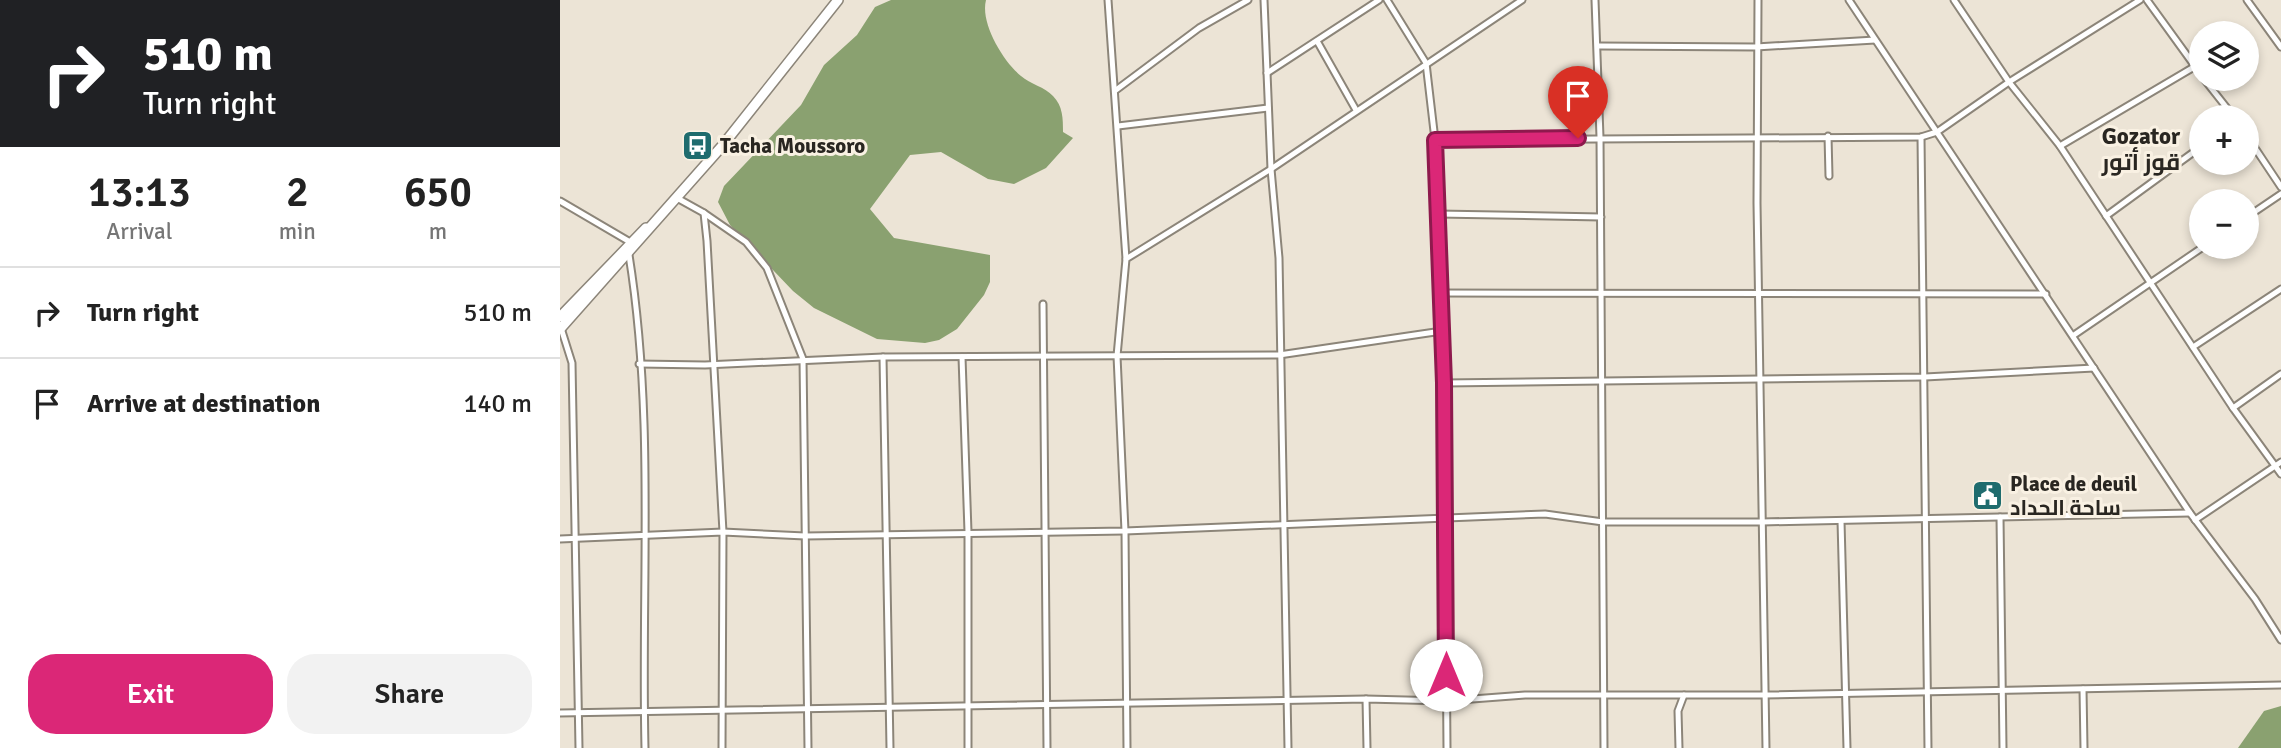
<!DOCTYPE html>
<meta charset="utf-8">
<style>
body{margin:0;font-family:Signika,Cairo,sans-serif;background:#f2f2f2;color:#222;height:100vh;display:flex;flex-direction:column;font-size:26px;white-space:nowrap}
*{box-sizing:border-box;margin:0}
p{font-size:23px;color:#767676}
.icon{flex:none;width:38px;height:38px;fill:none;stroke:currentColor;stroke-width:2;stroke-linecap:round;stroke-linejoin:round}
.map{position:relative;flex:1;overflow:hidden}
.details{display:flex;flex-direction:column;background:#fff;width:560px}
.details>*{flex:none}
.guide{background:#202124;color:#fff;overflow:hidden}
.fabs{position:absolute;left:1629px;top:21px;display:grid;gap:14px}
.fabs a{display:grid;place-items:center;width:70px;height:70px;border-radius:50%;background:#fff;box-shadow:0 4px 10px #0003;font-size:35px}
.pin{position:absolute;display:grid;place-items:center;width:60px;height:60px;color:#fff;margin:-72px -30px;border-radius:50% 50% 50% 0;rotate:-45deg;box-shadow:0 0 7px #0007}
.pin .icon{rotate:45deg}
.me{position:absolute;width:77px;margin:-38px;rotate:0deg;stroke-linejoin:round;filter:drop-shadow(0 0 5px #0008)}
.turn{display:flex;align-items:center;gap:24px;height:147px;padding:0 28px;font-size:32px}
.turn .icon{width:91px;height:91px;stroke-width:2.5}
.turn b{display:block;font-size:49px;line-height:60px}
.eta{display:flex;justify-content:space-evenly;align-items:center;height:119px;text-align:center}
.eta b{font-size:42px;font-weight:600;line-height:49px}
.action{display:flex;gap:14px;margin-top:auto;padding:14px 28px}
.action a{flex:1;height:80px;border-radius:28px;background:#db2777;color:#fff;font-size:28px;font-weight:600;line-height:80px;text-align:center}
.action a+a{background:#f2f2f2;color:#222}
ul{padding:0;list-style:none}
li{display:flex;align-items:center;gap:21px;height:91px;padding:0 28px;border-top:2px solid #e0e0e0}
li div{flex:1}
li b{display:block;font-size:26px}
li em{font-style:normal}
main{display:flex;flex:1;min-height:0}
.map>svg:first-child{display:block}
.water{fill:#8aa170}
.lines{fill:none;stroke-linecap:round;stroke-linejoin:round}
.minor-casing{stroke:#8c8579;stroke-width:9}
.trunk-casing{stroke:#8c8579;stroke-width:12}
.minor{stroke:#fff;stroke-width:5}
.trunk{stroke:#fff;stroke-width:9}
.route-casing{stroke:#8e194d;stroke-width:18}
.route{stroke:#db2777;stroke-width:12}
.labels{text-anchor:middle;stroke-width:6;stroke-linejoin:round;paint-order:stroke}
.poi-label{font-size:21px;font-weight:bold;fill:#292621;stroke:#f9f1e3;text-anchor:start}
.neighbourhood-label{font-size:23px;font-weight:bold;fill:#292621;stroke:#f9f1e3}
</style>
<main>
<section class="details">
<div class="guide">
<div class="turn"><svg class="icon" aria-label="right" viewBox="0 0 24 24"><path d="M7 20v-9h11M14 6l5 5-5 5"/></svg><div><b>510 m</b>Turn right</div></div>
</div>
<div class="eta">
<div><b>13:13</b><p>Arrival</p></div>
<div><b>2</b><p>min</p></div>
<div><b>650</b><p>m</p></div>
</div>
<ul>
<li><svg class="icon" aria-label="right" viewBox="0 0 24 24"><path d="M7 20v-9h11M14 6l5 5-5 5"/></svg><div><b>Turn right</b></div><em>510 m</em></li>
<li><svg class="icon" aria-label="arrive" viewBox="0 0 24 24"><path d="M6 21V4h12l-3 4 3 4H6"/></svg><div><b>Arrive at destination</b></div><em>140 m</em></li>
</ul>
<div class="action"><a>Exit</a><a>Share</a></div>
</section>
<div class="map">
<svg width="1721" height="748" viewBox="0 0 1721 748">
<rect width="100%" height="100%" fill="#ece4d6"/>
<g class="water">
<path d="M331,0H426C420,23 443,61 461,76C470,84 485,87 493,96C503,106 503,119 503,132L513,138L486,168L454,184L428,179L381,152L350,155L310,209L334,238L430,255V282L424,295L397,329L379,340L365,343L317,339L254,308L233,291L170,225L158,202L164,186L241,105L264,65L297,35L315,7Z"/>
<path d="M1721,706V748H1678L1704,711Z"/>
</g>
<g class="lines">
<defs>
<g id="minor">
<path d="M548,0L566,259"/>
<path d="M704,0L711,169L719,258L728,748"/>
<path d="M827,0L866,63L875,140L884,383L887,748"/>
<path d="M1035,0L1040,137L1044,748"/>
<path d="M1198,0L1197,203L1206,748"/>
<path d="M1289,0L1630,513L1695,599L1721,640"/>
<path d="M1394,0L1449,82L1500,146L1673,408L1721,474"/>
<path d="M1587,0L1642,76"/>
<path d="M1687,0L1721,47"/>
<path d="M757,41L796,110"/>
<path d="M1039,46L1196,47L1315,40"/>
<path d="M707,73L819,0"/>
<path d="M1644,79L1674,117"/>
<path d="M556,90L639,28L688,0"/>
<path d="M558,126L708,108"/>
<path d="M1268,136L1269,176"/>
<path d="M1687,136L1721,187"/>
<path d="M1361,137L1368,748"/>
<path d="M875,140L1361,137L1377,132L1449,82L1580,0"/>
<path d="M1500,146L1634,67"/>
<path d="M117,198L144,213L147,241L163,532L162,748"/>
<path d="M0,201L70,242"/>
<path d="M144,213L186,242L207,268L243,359L248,748"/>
<path d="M878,214L1041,217"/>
<path d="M1546,216L1642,146"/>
<path d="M1687,217L1721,194"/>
<path d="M69,255C95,417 81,584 85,748"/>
<path d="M880,293L1486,294"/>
<path d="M483,304L487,748"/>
<path d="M1,328L12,363L19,748"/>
<path d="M1514,335L1643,247"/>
<path d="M1633,347L1721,289"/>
<path d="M323,357L330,748"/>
<path d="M402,357L408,532V748"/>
<path d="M79,364L145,365L323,357L719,355L882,331"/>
<path d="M884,383L1365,377L1534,368"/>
<path d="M1673,408L1721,374"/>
<path d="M1440,517L1443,748"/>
<path d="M1635,520L1721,462"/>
<path d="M1281,521L1287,748"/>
<path d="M0,539L163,532L245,536L565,531L985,514L1043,522H1202L1630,513"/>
<path d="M1523,689L1524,748"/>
<path d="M806,699L807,748"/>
<path d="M0,713L806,699L886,701L965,695H1204L1721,685"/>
<path d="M567,748L565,531L557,356L566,259L711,169L962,0"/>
<path d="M1119,748L1118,711L1124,695"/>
</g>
<g id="trunk">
<path d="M0,317L86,228"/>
<path d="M0,329L163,145L278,0"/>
</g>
</defs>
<use href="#minor" class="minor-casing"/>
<use href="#trunk" class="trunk-casing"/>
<use href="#minor" class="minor"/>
<use href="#trunk" class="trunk"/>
</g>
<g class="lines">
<defs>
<path id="route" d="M886,675L884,383L875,140L1018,138"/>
</defs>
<use href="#route" class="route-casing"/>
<use href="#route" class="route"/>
</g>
<defs>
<symbol id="bus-square" viewBox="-11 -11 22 22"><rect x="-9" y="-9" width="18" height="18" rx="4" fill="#1f6c6e" stroke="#f9f1e3"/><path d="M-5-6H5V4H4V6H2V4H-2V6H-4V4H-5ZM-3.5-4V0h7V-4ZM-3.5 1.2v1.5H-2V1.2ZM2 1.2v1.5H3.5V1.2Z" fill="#fff"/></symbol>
<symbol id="civic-square" viewBox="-11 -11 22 22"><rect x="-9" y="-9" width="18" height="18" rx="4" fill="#1f6c6e" stroke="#f9f1e3"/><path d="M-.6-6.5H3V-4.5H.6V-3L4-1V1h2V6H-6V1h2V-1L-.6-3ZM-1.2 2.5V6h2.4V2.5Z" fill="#fff"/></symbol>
</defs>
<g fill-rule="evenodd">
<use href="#bus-square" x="120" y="128" width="35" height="35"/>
<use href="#civic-square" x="1410" y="478" width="35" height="35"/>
</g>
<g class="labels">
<g class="poi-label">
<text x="160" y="153">Tacha Moussoro</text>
<text x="1450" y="491">Place de deuil<tspan x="1450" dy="24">ساحة الحداد</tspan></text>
</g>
<g class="neighbourhood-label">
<text x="1581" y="144">Gozator<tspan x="1581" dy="26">قوز أتور</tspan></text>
</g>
</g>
</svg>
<div class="fabs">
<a><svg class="icon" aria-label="layers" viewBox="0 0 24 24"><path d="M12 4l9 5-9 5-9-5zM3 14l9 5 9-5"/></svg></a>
<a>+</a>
<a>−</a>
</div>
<div class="pin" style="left:1018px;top:138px;background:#d93025"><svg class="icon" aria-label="arrive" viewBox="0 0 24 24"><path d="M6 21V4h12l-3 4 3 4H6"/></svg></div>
<svg class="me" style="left:886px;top:675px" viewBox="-20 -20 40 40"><circle r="19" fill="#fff"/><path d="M0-13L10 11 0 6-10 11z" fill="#db2777"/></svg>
</div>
</main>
